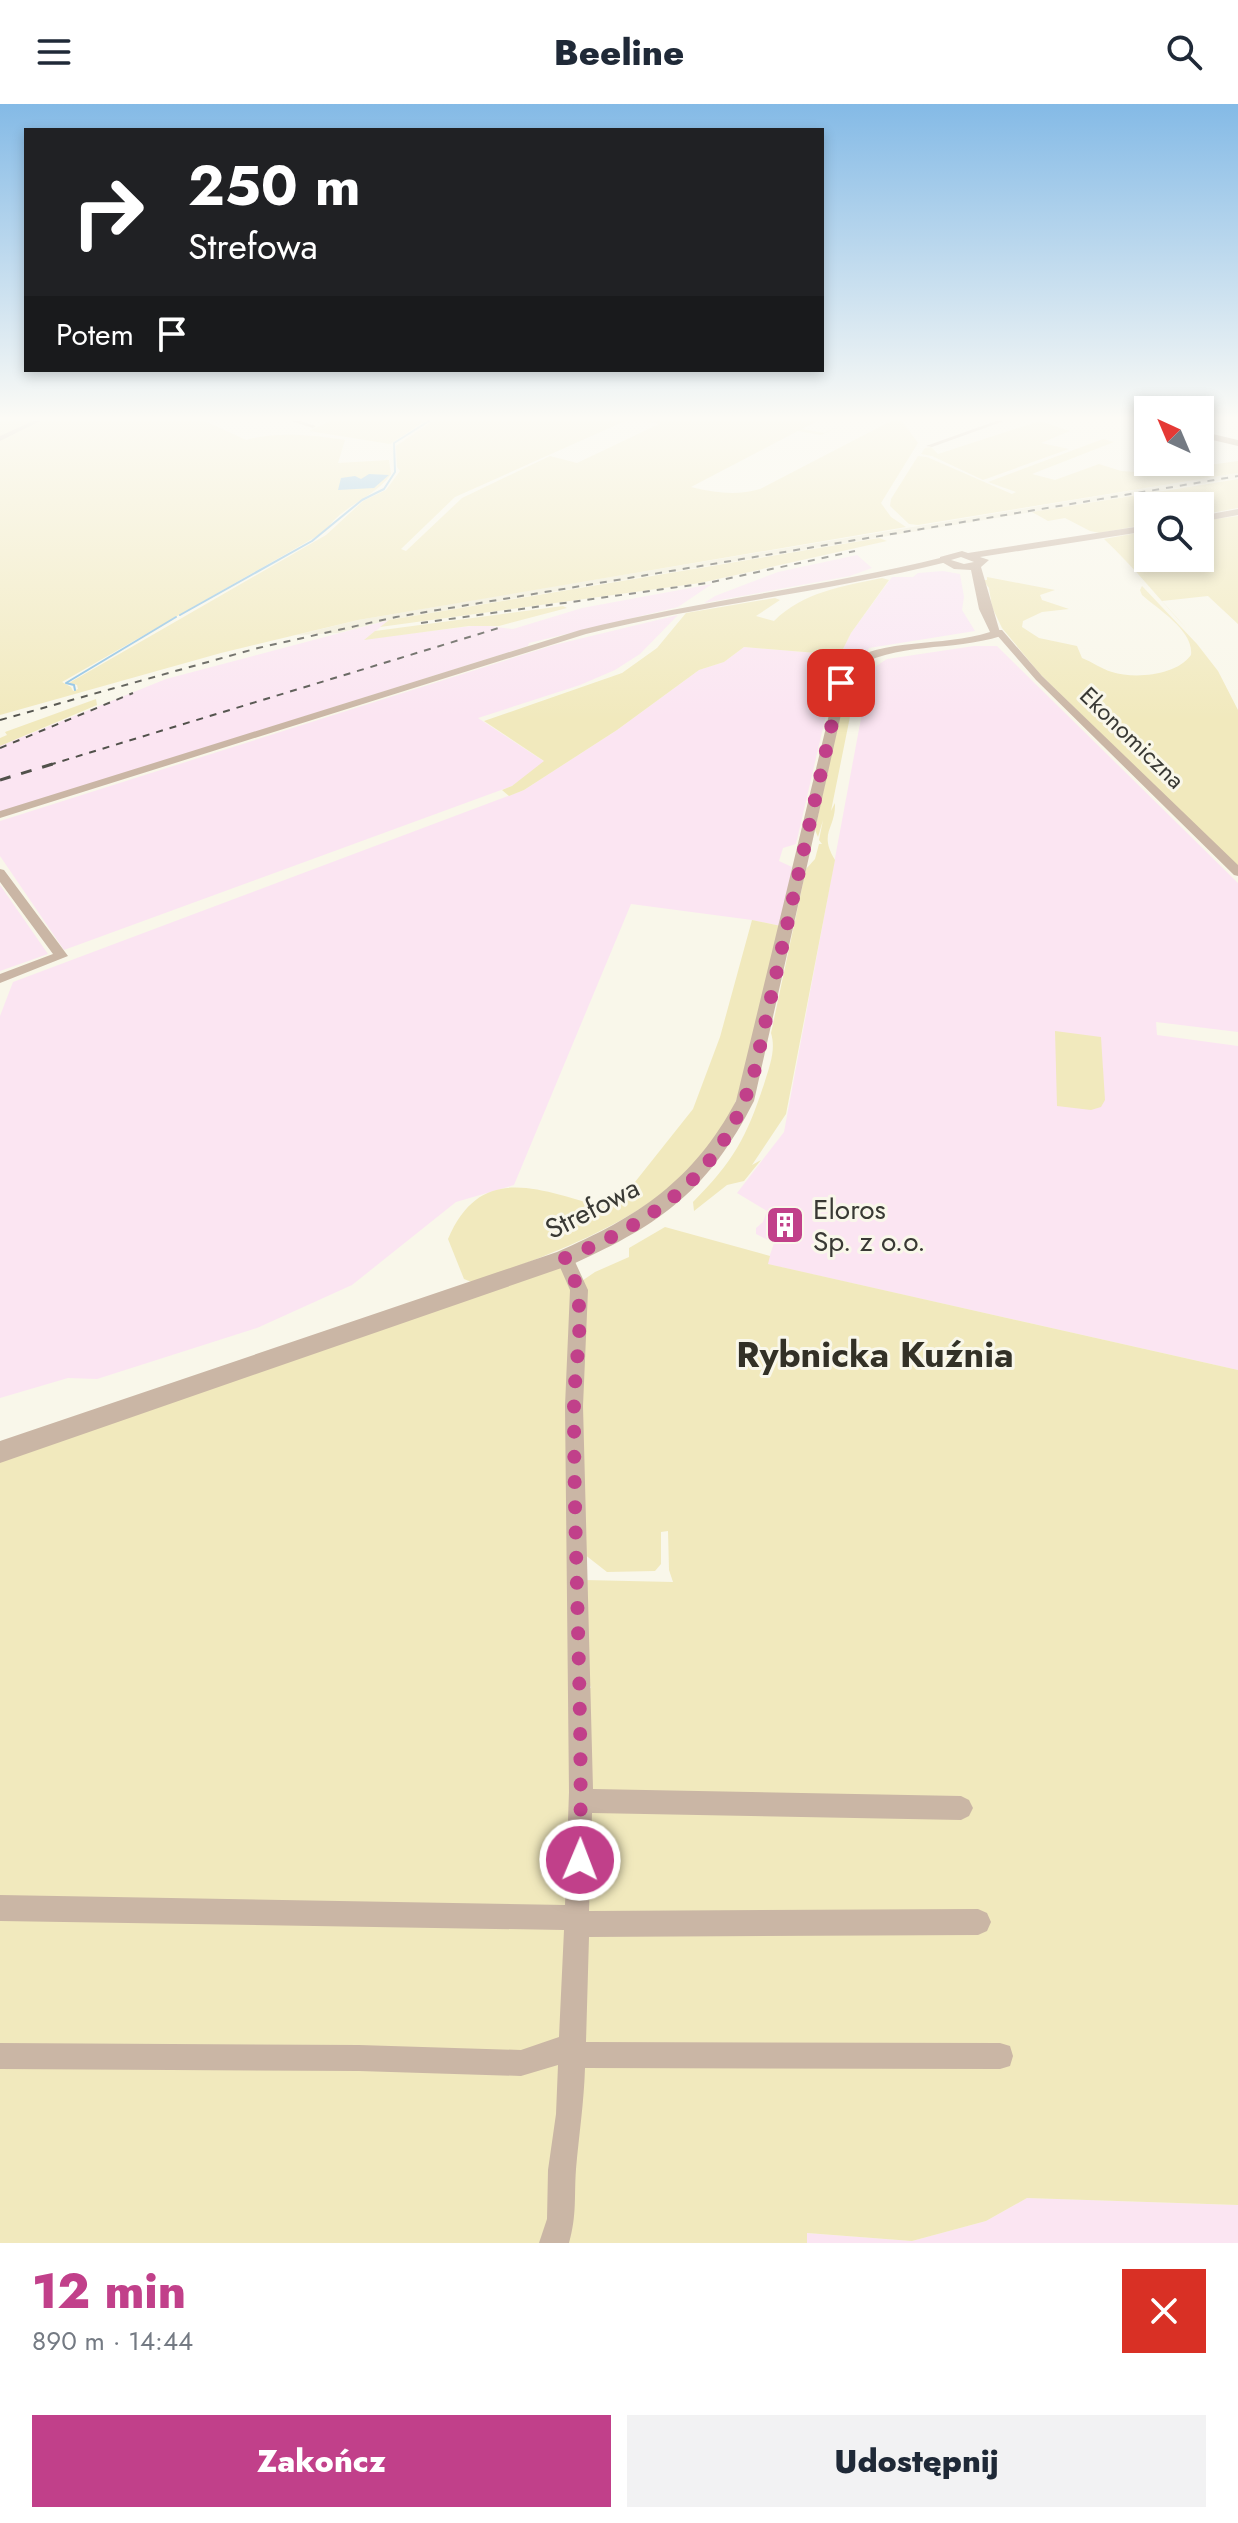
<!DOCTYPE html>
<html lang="pl">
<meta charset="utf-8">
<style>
body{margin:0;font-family:Jost,sans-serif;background:#f2f2f3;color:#1f2937;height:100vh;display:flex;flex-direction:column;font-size:30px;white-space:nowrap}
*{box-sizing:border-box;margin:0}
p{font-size:26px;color:#747a83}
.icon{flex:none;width:44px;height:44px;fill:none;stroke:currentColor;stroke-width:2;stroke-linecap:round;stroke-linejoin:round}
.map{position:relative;height:2139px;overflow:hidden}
.panel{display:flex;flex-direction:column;background:#fff;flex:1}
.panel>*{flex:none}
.guide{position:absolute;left:24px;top:24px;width:800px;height:244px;border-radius:0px;box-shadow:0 4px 12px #0003;background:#202124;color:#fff;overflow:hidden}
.needle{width:52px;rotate:316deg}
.tools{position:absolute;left:1134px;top:292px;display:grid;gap:16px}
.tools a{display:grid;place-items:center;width:80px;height:80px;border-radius:0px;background:#fff;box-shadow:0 4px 12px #0003;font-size:40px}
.pin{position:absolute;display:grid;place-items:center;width:68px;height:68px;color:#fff;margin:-34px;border-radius:16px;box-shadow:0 4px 12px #0006}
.me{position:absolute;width:88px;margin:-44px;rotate:1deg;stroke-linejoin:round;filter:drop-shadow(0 0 6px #0008)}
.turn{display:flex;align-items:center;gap:28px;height:168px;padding:0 32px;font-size:36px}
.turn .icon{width:104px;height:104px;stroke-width:2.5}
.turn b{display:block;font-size:56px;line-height:68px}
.then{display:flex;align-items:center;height:76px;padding:0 32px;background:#0003;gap:16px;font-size:30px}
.round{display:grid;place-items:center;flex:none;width:84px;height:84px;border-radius:0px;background:#f2f2f3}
.headline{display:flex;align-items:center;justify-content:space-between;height:136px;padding:0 32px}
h1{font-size:48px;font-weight:800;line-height:60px;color:#c1408a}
.button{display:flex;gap:16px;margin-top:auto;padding:16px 32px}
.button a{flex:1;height:92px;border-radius:0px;background:#c1408a;color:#fff;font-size:32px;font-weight:800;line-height:92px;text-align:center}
.button a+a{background:#f2f2f3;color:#1f2937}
header{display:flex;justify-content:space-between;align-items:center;height:104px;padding:0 32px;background:#fff;font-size:36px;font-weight:800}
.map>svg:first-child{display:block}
.commercial{fill:#fae5f4}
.industrial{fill:#fbe5f2}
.built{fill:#f1edd8}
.green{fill:#f1e9bd;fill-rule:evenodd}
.water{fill:#8ec2e4}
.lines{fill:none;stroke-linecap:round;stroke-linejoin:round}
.stream{stroke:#8ec2e4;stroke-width:2}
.minor{fill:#cab6a5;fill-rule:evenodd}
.tertiary{fill:#cab6a5;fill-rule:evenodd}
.primary{fill:#a27f60;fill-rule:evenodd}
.rail-far1{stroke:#51514b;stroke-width:2;stroke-dasharray:7 7;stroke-linecap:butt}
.rail{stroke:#51514b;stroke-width:3;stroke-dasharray:11 11;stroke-linecap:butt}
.wall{fill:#c8bbc2}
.building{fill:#e8dae1;stroke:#a2999e;stroke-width:2}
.route{stroke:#c1408a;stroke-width:14;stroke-dasharray:0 25.2}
.labels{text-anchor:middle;stroke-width:6;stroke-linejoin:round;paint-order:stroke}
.far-street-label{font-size:24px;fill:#393934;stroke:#f9f7ea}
.street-label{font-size:28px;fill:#393934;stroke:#f9f7ea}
.poi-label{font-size:28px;fill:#393934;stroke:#f9f7ea;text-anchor:start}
.district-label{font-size:36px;font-weight:bold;fill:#333127;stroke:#f9f7ea}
</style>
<header><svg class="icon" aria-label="menu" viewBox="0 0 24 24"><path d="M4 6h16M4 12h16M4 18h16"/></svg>Beeline<svg class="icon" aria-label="search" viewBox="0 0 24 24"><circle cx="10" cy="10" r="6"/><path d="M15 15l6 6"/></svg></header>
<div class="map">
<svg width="1238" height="2139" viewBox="0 0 1238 2139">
<rect width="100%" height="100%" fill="#f9f7ea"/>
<path class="commercial" d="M943,467L960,470L964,493L962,506L975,527L869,544L867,549L840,551L851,529L892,473H913L918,469Z"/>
<g class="industrial">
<path d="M857,451L872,464L850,472L704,499L715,492L778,468Z"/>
<path d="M712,480L678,503L529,539L528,542L0,708V642L166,575L389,516L366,535L480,521L513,525L582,504Z"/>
<path d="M678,511L640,550L615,566L580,581L478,614L545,658L512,682L64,846L0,752V717L554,541Z"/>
<path d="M974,542H997L1238,779V928L1156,918L1157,931L1238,942V1266L767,1160L774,1139L756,1130V1124L763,1118L767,1107L737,1089L784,1028L870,566L887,555Z"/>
<path d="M744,543L840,551L796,740L783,744L779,757L792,763L781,822L752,816L631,800L514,1081L456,1098L352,1181L257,1224L97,1275L68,1274L0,1294V912L13,878L524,686L617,626L699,566L724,558Z"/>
<path d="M0,781L48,850L0,867Z"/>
<path d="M1027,2094L1238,2101V2139H807L806,2129L912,2137L986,2117Z"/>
</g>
<path class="built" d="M1238,369V374L598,480L389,516L338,529L297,531L358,516L538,485Z"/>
<g class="green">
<path d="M0,317H205L246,336C277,327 314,331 345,336L338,359L389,356L391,370C375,394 341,401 326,427L62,578L71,583L73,587L78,585L77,581L69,579L326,431L363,397L386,386L400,367L397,363L396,342L433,317H625L455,393L401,445L406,447L462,394L550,352L577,359L659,320L645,317H818L802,325L824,329L842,321L821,331L798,327L691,383C715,389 737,392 760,385L891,317H902L918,339L881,399L891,413L906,423L358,516L221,549L0,611Z"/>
<path d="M330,317H425L390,340L309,327Z"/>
<path d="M1040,317L1070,327L1041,339L1069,345L983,376L932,352L921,350L925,344L931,343L938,350Z"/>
<path d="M1103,335L1114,338L1032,370L1055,376L1099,360L1121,367L1150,369L1238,357V369L918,421L909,420L890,402L891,395L918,352L927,353L1012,390L1016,388L988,378Z"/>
<path d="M1238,375V404L1200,411V402H1148V420L1100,429L1090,427L1065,414L1048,417L1032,408Z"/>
<path d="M1238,412V520L1208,492L1162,497L1187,525C1159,495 1134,463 1104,435L1148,427V454H1200V417Z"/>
<path d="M879,434L887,437L700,479L380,523L389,516Z"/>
<path d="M987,473L1055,486L1040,491L1042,496L1069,505L1042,508L1023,517L1022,523L1039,534L1077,542L1082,554C1093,558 1101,565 1112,568C1134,575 1176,572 1191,551C1194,527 1159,506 1142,491L1140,486L1142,482L1197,540L1218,567L1238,606V763L1040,570L1002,524L992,503L989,484L983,476H987Z"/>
<path d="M882,474L889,476L851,529L840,551L744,543L724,558L699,566L617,626L524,686L509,692L502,686L512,682L544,657L484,617L622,569L657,544L686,509L775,494L780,496L756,512L774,517C803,488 843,482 882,474Z"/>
<path d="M563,502L567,504L499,522H469L364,536L375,527Z"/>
<path d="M860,563L831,707L835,699C836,725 818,728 835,756L786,1010L752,1061L761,1056L744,1077L727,1081L694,1107L693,1098C734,1057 747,1033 765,977C770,961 776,945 771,929L806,765L815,755L819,740H822L819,736L823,716L818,733L815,726L849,567L853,568L850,588L854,569Z"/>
<path d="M96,595L97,601L0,642V634L7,631L5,628Z"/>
<path d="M752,816L781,822C771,860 762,898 753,936C748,953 745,972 739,989C697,1102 575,1140 474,1179L464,1175L448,1135C482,1055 543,1088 608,1104L635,1078L693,1005L720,933Z"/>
<path d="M1055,927L1101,933L1105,996L1101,1003L1091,1006L1057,1002Z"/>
<path d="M665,1123L770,1152L768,1160L1238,1266V2101L1027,2094L986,2117L912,2137L807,2129V2139H0V1354L563,1162L573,1183L595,1168L629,1153V1144ZM668,1427L669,1466L673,1478L584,1476L583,1563L591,1584H571L576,1537L575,1477L572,1476L576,1466V1450H584L607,1468L655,1467L661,1460V1428Z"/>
</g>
<path class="water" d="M369,370L389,371L374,384L338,386L341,374L355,372L361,375Z"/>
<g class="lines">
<g class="stream">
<path d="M180,511L312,437L362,396L384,385L395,368L394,339L429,317"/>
<path d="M75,586L74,581L66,579L176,513"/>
</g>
<g class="minor">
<path d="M33,317H40L0,337V332Z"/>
<path d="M291,317H300L316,322L313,324Z"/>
<path d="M996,317H1004L932,343L926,342Z"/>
<path d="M1148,325V329L1142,328Z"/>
<path d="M944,453L948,456L947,458C828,488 705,500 586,530L0,714V707L580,526C700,496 824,483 944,453Z"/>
<path d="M996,526H1002L1042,572L1238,761V772L1234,771L1036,576L996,530Z"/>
<path d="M0,765L4,766L68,852L0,879V870L53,850L0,778Z"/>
<path d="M565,1147L571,1149L588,1186L583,1302L593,1685L961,1692L969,1696L973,1704L969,1712L961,1716L592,1709L589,1807L978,1805L987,1809L991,1818L987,1827L978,1831L589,1833L586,1938L1000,1939L1010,1942L1013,1952L1010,1962L1000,1965L585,1964C584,1998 579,2031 576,2065C574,2093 577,2110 569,2139H539L547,2115L548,2066L556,2010L558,1961L521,1972L359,1967L0,1965V1939L359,1941L521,1946L559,1933L564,1826L0,1817V1791L565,1801L569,1688L565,1302L570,1186L556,1154L559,1149Z"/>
</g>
<g class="tertiary">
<path d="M1238,405V411L1200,418V412Z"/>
<path d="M1148,421V427L980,453L989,456L981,463L1001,532C952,548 895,537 851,566L754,997C709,1085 662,1120 573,1160L0,1359V1337L557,1148C638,1113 693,1077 736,997L841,561C887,532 940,544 990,528L979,505L971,466L954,465L940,457V453L962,447L968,449ZM961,453L974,458L964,460L951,456Z"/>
</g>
<g class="primary">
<path d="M1140,317H1148V320L1141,319Z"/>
<path d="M1200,327L1238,336V342L1200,333Z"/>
</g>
<g class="rail-far1">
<path d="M421,519L707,479L855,447"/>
<path d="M0,616L258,544L396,513L1238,372"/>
<path d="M0,644L133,589"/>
<path d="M49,661L502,523"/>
</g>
<path class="rail" d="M0,676L56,659"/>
</g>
<path class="wall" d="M800,1112L793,1140L768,1134L769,1130Z"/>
<path class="building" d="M776,1106L800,1112L793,1136L769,1130Z"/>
<linearGradient id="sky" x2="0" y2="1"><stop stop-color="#84bae6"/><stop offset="0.51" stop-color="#fcfbf6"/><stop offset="1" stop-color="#fcfbf6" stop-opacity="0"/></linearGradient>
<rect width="1238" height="616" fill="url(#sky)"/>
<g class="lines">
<path class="route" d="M580,1756C583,1605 574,1454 574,1303C574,1254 591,1197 565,1154C660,1115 726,1067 755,965L841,579"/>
</g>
<defs>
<symbol id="building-square" viewBox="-11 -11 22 22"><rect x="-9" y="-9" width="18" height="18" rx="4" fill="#c1408a" stroke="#f9f7ea"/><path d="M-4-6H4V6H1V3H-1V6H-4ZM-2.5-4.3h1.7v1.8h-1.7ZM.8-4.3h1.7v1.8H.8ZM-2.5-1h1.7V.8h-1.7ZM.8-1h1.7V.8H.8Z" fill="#fff"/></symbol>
</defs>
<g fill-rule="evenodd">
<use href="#building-square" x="763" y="1099" width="44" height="44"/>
</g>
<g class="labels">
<g class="far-street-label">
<text transform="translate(1132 634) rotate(44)" y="8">Ekonomiczna</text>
</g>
<g class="street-label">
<text transform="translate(592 1104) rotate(-27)" y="10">Strefowa</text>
</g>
<g class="poi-label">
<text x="813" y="1115">Eloros<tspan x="813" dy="32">Sp. z o.o.</tspan></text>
</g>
<g class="district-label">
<text x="875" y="1263">Rybnicka Kuźnia</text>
</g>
</g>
</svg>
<div class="tools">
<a><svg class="needle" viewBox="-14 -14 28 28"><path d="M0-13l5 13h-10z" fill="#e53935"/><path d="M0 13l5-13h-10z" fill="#747a83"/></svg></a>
<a><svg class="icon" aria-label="search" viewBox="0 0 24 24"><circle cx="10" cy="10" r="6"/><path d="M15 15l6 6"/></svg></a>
</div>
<div class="pin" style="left:841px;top:579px;background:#d93025"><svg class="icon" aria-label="arrive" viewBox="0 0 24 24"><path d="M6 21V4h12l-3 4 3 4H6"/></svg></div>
<svg class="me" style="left:580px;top:1756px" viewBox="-20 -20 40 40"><circle r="17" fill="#c1408a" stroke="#fff" stroke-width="3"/><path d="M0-11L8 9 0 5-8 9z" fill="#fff"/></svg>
<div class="guide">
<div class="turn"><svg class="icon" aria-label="right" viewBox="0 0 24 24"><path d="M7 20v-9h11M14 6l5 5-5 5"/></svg><div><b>250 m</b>Strefowa</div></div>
<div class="then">Potem<svg class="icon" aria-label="arrive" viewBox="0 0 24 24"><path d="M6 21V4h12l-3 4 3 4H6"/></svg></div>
</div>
</div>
<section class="panel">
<div class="headline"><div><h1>12 min</h1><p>890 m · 14:44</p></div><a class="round" style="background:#d93025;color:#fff"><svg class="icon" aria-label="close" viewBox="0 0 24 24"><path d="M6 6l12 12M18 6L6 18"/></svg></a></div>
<div class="button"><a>Zakończ</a><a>Udostępnij</a></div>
</section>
